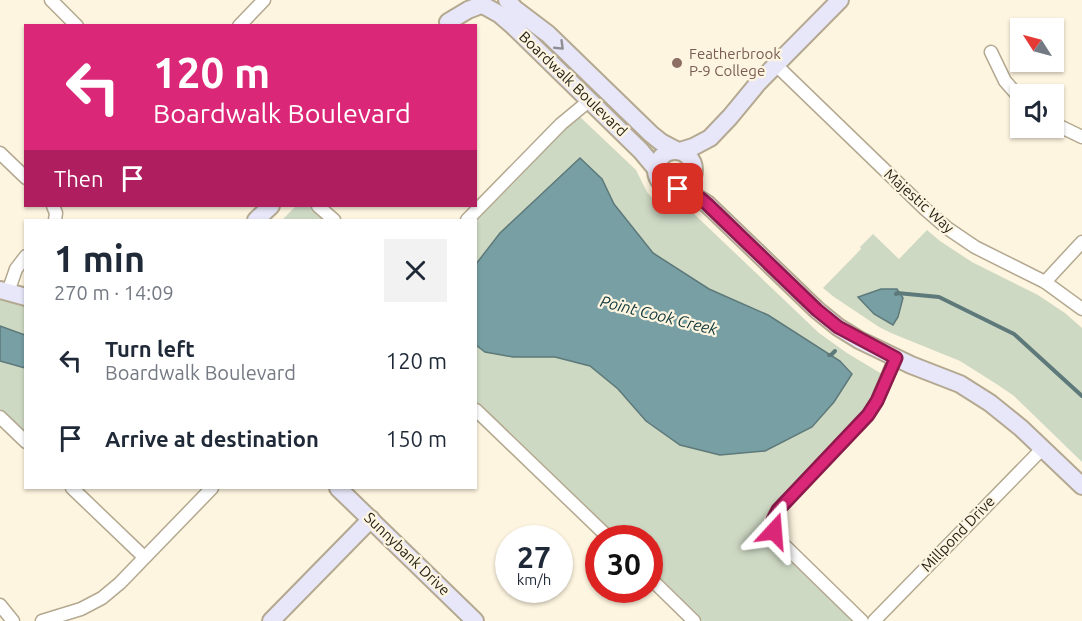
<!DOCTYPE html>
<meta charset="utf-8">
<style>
body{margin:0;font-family:Ubuntu,sans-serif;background:#f2f2f3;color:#1f2937;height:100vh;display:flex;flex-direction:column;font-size:22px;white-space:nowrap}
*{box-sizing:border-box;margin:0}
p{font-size:20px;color:#747a83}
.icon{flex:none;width:33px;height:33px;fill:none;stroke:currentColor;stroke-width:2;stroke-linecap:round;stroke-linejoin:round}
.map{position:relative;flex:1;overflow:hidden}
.panel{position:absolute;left:24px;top:219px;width:453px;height:270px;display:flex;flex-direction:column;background:#fff;border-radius:0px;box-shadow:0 2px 4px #0004}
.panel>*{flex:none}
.hud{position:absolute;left:24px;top:24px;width:453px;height:183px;border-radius:0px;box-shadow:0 2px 4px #0004;background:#db2777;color:#fff;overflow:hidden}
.needle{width:39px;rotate:306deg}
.fabs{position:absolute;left:1010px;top:18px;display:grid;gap:12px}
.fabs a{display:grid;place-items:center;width:54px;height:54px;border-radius:0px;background:#fff;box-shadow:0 2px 4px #0004;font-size:30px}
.speed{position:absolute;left:495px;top:525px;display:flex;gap:12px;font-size:30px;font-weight:700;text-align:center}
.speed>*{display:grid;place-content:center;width:78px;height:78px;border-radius:50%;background:#fff;box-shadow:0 2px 4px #0004;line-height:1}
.speed small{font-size:15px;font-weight:400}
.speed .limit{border:9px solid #d22;background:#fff;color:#111}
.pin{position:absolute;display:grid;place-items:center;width:51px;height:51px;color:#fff;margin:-26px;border-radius:12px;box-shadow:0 3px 9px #0006}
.me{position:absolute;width:66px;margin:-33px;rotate:19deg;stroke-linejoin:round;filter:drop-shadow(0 0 4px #0008)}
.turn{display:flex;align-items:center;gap:21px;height:126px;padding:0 30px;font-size:27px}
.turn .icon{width:78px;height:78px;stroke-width:2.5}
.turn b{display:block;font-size:42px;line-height:51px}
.then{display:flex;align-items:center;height:57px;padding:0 30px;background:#0003;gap:12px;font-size:22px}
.round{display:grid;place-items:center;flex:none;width:63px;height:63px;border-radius:0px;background:#f2f2f3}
.summary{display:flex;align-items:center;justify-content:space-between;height:102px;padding:0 30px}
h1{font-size:36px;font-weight:700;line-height:45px}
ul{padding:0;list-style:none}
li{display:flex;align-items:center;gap:18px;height:78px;padding:0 30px}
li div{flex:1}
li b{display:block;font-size:22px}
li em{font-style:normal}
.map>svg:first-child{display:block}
.green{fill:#ced9c4}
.water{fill:#779fa4;stroke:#5e7979;stroke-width:1.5}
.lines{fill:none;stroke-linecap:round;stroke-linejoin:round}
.stream{stroke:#5e7979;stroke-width:4}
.street-casing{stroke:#b4a990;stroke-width:15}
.secondary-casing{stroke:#b4a990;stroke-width:20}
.street{stroke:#fff;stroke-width:12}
.secondary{stroke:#e8e7fa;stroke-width:16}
.oneway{stroke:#8f8d93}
.route-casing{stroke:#8e194d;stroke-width:15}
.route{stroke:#db2777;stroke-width:10}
.education-dot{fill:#8d6e63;stroke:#fef5e0;stroke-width:2}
.labels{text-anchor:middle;stroke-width:4.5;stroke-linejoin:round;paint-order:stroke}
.education-label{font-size:15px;fill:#785e54;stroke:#fef5e0;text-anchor:start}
.street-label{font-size:15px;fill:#231f16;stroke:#fef5e0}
.water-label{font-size:16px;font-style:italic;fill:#0d363a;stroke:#fef5e0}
</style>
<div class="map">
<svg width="1082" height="621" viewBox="0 0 1082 621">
<rect width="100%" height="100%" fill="#fef5e0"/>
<g class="green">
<path d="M578,70L662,148L654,156L573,76Z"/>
<path d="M578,115L636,170L647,192L655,201L665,206L686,209L692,212L819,333L847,353L882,374L868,407L857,421L768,513C762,520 761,529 768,536L849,615L853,621H702L650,571V538H616L476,402L475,220Z"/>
<path d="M296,206H311L326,220H282Z"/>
<path d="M927,230L940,241L972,262L1038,295L1065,313L1082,328V462L1014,396L998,385L960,361L891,333L879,327L834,297L823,288L861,249L860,247L873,234L899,259Z"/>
<path d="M0,299L25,305V433L0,409Z"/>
</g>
<g class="water">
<path d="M580,158L602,179L614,204L653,253L709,289L768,315L840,361L852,374L834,402L812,427L765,451L720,455L680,445L646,421L618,389L590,366L555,357H513L485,352L476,345V264L500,233Z"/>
<path d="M881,289H897L903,298L898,317L893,325L874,314L858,297Z"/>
<path d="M0,326L25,335V368L0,361Z"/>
</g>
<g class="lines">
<g class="stream">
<path d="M896,294L897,293L939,297L1014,334L1082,396"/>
<path d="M829,355H831L835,351"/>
</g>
<defs>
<g id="street">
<path d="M51,0L77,26"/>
<path d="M239,26L264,0"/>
<path d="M991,52L1005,81L1020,98"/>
<path d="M776,65L925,209L947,228L975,247L1045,282L1082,309"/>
<path d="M1053,123L1082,137"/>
<path d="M0,153L26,178"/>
<path d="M53,206L56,213L55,220"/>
<path d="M318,206L334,220"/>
<path d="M467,220L561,124L590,100"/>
<path d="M1045,282L1082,242"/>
<path d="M8,292L16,269L26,256"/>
<path d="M476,410L609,538"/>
<path d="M0,417L26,442"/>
<path d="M72,488L144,557"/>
<path d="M650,578L694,621"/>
<path d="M0,605L13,621"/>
<path d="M42,621L81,609L102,598L120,583L212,488"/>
<path d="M862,621L779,540C772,530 770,520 778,510L868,415L877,401L895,358"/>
<path d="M874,621L1043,448"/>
</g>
<g id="secondary">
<path d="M507,0L515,9L548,34L651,134L661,142L678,151"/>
<path d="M483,5L499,14L513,26L641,151L656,169"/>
<path d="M448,22L468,10L481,5"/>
<circle cx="675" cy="170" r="19"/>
<path d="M680,151L693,147L710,138L730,117L758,83L840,0"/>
<path d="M678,189L694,196L707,204L817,310L838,327L859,340L911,365L960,384L990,403L1021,428L1082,486"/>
<path d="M256,220L271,206"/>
<path d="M0,290L26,297"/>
<path d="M338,488L475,621"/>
<path d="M271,621L371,519"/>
</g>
</defs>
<use href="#street" class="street-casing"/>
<use href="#secondary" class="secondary-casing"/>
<use href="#street" class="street"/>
<use href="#secondary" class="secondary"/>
</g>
<defs><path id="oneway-chevron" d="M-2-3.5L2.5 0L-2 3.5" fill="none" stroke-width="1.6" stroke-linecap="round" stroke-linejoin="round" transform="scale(1.5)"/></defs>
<use class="oneway" href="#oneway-chevron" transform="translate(560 46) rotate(44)"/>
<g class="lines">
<defs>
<path id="route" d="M678,189L701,199L707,204L817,310L838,327L896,358L877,401L868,415L778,510L773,520L774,531"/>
</defs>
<use href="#route" class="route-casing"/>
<use href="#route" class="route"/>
</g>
<circle class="education-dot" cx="677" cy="63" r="6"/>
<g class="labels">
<g class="education-label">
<text x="689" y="59">Featherbrook<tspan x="689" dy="17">P-9 College</tspan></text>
</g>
<g class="street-label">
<text transform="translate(573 84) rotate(44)" y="5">Boardwalk Boulevard</text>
<text transform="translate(919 201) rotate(42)" y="5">Majestic Way</text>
<text transform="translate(958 534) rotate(-46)" y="5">Millpond Drive</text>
<text transform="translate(407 554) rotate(44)" y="5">Sunnybank Drive</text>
</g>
<g class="water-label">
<text transform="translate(659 315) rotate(14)" y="6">Point Cook Creek</text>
</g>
</g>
</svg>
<div class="fabs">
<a><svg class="needle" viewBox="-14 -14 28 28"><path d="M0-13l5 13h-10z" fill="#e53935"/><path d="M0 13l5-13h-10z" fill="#747a83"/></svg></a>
<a><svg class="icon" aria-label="sound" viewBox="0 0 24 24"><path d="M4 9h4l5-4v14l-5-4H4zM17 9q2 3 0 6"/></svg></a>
</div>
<div class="speed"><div>27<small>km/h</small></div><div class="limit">30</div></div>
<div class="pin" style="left:678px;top:189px;background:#d93025"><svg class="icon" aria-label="arrive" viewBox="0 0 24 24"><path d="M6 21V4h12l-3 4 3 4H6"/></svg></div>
<svg class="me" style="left:774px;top:531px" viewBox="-20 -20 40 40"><path d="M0-17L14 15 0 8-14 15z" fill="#db2777" stroke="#fff" stroke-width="4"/></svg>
<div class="hud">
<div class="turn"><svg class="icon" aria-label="left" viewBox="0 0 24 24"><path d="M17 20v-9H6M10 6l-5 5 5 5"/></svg><div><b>120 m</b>Boardwalk Boulevard</div></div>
<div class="then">Then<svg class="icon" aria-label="arrive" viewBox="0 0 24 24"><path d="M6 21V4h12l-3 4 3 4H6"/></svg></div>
</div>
<section class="panel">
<div class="summary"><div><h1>1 min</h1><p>270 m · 14:09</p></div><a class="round"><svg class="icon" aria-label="close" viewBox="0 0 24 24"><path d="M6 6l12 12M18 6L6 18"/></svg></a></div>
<ul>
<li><svg class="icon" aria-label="left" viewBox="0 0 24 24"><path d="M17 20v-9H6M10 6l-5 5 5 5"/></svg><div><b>Turn left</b><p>Boardwalk Boulevard</p></div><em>120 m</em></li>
<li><svg class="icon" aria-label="arrive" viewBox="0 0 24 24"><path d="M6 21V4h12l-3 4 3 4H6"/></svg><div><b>Arrive at destination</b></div><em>150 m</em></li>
</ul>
</section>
</div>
